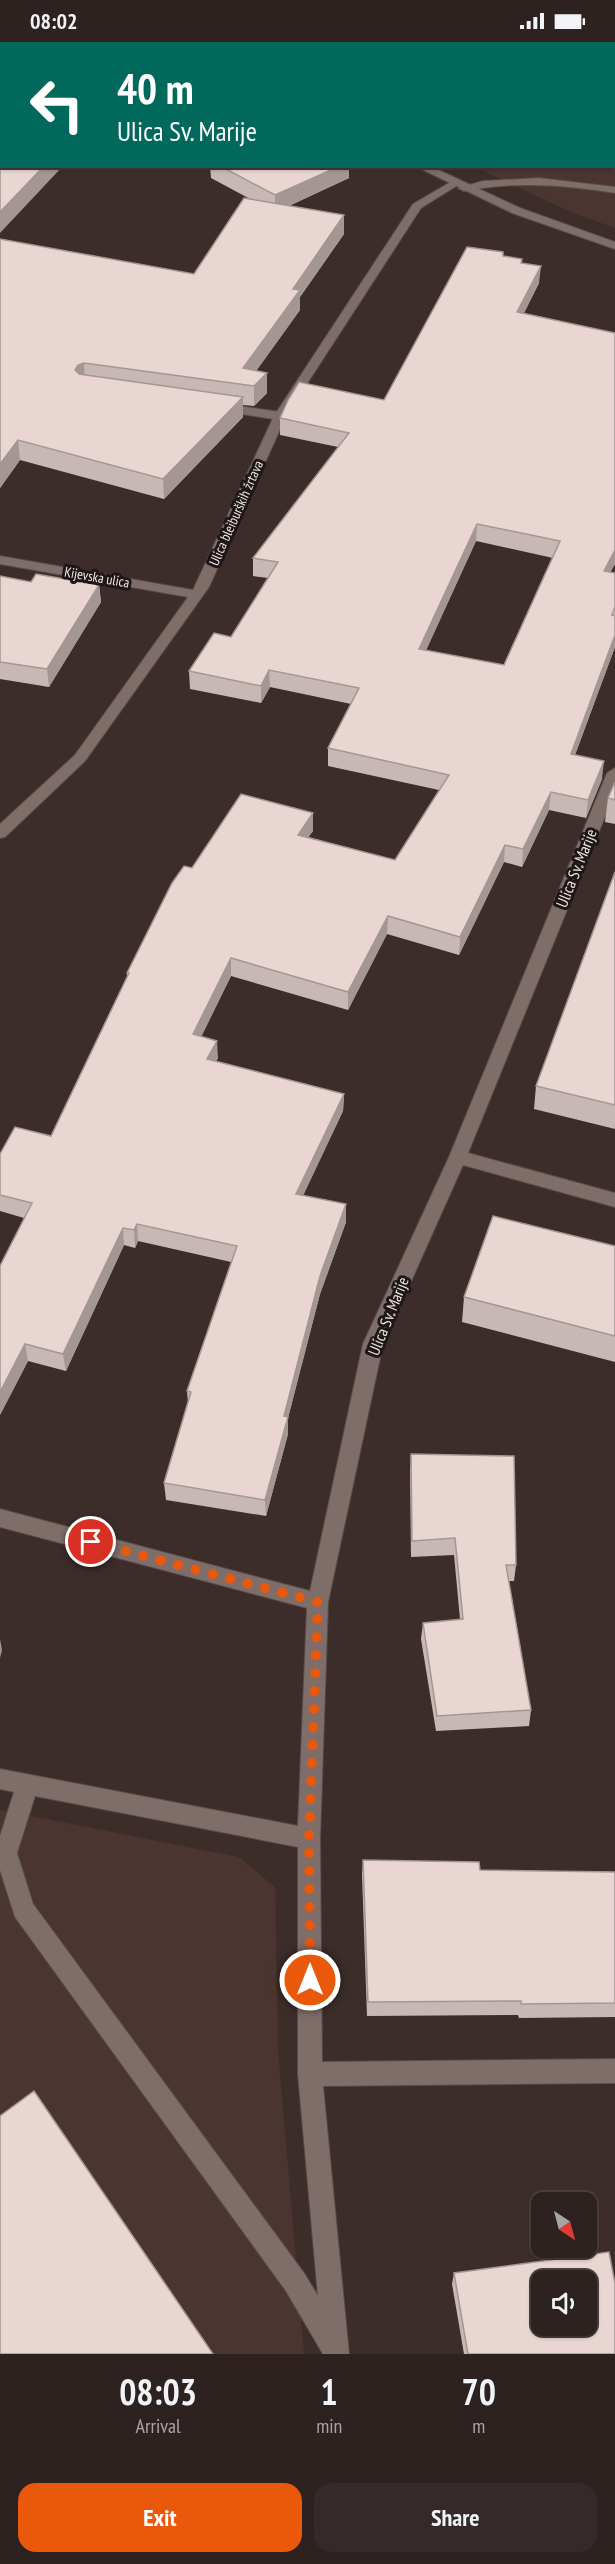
<!DOCTYPE html>
<meta charset="utf-8">
<style>
body{margin:0;font-family:"PT Sans Narrow",sans-serif;background:#352a29;color:#f1f3f6;height:100vh;display:flex;flex-direction:column;font-size:22px;white-space:nowrap}
*{box-sizing:border-box;margin:0}
p{font-size:20px;color:#a7a4a5}
.icon{flex:none;width:33px;height:33px;fill:none;stroke:currentColor;stroke-width:2;stroke-linecap:round;stroke-linejoin:round}
.map{position:relative;height:2312px;overflow:hidden}
.details{display:flex;flex-direction:column;background:#2d2220;flex:1}
.details>*{flex:none}
.hud{position:absolute;left:0px;top:0px;width:615px;height:126px;box-shadow:0 2px 4px #0004,0 0 0 2px #483f3e;background:#00695c;color:#fff;overflow:hidden}
.needle{width:39px;rotate:144deg}
.tools{position:absolute;left:531px;top:2150px;display:grid;gap:12px}
.tools a{display:grid;place-items:center;width:66px;height:66px;border-radius:12px;background:#2d2220;box-shadow:0 2px 4px #0004,0 0 0 2px #483f3e;font-size:30px}
.pin{position:absolute;display:grid;place-items:center;width:51px;height:51px;color:#fff;margin:-26px;border:3px solid #fff;border-radius:50%;box-shadow:0 2px 6px #0007}
.me{position:absolute;width:66px;margin:-33px;rotate:0deg;stroke-linejoin:round;filter:drop-shadow(0 0 4px #0008)}
.turn{display:flex;align-items:center;gap:21px;height:126px;padding:0 18px;font-size:27px}
.turn .icon{width:78px;height:78px;stroke-width:2.5}
.turn b{display:block;font-size:42px;line-height:51px}
.eta{display:flex;justify-content:space-evenly;align-items:center;height:102px;text-align:center}
.eta b{font-size:36px;font-weight:800;line-height:42px}
.primary-button{display:flex;gap:12px;margin-top:auto;padding:12px 18px}
.primary-button a{flex:1;height:69px;border-radius:18px;background:#ea580c;color:#fff;font-size:24px;font-weight:800;line-height:69px;text-align:center}
.primary-button a+a{background:#352a29;color:#f1f3f6}
.status{display:flex;justify-content:space-between;align-items:center;height:42px;padding:0 30px;background:#2d2220;direction:ltr}
.status svg{height:16px;fill:currentColor}
.map>svg:first-child{display:block}
.built{fill:#4b3530}
.lines{fill:none;stroke-linecap:round;stroke-linejoin:round}
.lane-casing{stroke:#584c49;stroke-width:2}
.street-casing{stroke:#584c49;stroke-width:2}
.secondary-casing{stroke:#584c49;stroke-width:2}
.lane{fill:#7e6d69;fill-rule:evenodd}
.street{fill:#7e6d69;fill-rule:evenodd}
.secondary{fill:#7e6d69;fill-rule:evenodd}
.wall{fill:#c8b8b5;fill-rule:evenodd}
.shaded-wall{fill:#a39693}
.building{fill:#e9d6d2;stroke:#a39693;stroke-width:1.5;fill-rule:evenodd}
.route{stroke:#ea580c;stroke-width:10;stroke-dasharray:0 18}
.labels{text-anchor:middle;stroke-width:6;stroke-linejoin:round;paint-order:stroke}
.far-street-label{font-size:14px;fill:#efe5e3;stroke:#1e1716}
.street-label{font-size:16px;fill:#efe5e3;stroke:#1e1716}
</style>
<div class="status"><b>08:02</b><svg viewBox="0 0 49 12"><path d="M0 12V9h3v3zM5 12V6h3v6zM10 12V3h3v9zM15 12V0h3v12zM26 1h20v11H26zM47 4h2v5h-2z"/></svg></div>
<div class="map">
<svg width="615" height="2312" viewBox="0 0 615 2312">
<rect width="100%" height="100%" fill="#3c2d2a"/>
<g class="built">
<path d="M615,92V186L573,171L481,128L537,124H614Z"/>
<path d="M0,1768L239,1815L275,1845L278,2008L304,2312H0Z"/>
</g>
<g class="lines">
<defs>
<g id="lane">
<rect x="3" y="0" width="10" height="2"/>
<path d="M23,0H35L22,2Z"/>
<path d="M0,13H2L0,20Z"/>
<rect x="0" y="30" width="2" height="6"/>
<path d="M539,136L615,145V151C564,143 515,139 464,149L458,146L483,139Z"/>
<path d="M219,361L280,370L286,374L280,378L215,368L213,365L215,362Z"/>
</g>
<g id="street">
<rect x="204" y="0" width="10" height="2"/>
<path d="M454,138L460,141L458,143L421,166L286,374L209,545L85,719L5,795L0,796V782L75,713L188,555L0,522V514L193,548L274,374L413,162Z"/>
<path d="M615,726V750L468,1111L615,1151V1165L463,1123L383,1302L328,1560L320,1797L322,2020L615,2017V2041L323,2044L349,2312H323L286,2249L15,1875L0,1828V1794L14,1750L0,1747V1727L298,1784L307,1566L0,1485V1467L310,1549L363,1302L449,1115L607,731ZM35,1754L298,1805V2032L318,2254L304,2231L33,1862L17,1811Z"/>
</g>
<g id="secondary">
<path d="M46,0H57L58,2H47Z"/>
<path d="M149,0H161L148,2Z"/>
<path d="M164,0H175L176,2H165Z"/>
<path d="M415,124H430L520,166L615,200V207L512,171Z"/>
</g>
</defs>
<use href="#lane" class="lane-casing"/>
<use href="#street" class="street-casing"/>
<use href="#secondary" class="secondary-casing"/>
<use href="#lane" class="lane"/>
<use href="#street" class="street"/>
<use href="#secondary" class="secondary"/>
</g>
<g class="wall">
<path d="M442,0H615V10H614V2H466Z"/>
<path d="M210,124H349V136L289,164L344,173V192L300,255V268L256,329L267,331V351L254,364L243,363V375L164,457L20,418L0,446V197L194,232L252,158L211,136Z"/>
<path d="M503,214L522,221L539,241L524,271L615,291V522L610,530L615,531V605L575,713L602,737L586,776L549,768L522,825L504,820L459,913L387,892L348,968L231,934L201,994L218,1016L216,1019L344,1052L343,1069L303,1153L346,1180L320,1252L288,1376V1392L266,1474L166,1458L164,1441L188,1361L187,1349L231,1220L138,1199L135,1206L124,1203L66,1329L28,1319L0,1373L24,1176L0,1169V1112L51,1094L127,935V931L192,826L313,771V789L308,795L395,818L439,748L328,724V706L351,662L270,645L261,661L190,647L189,629L231,595L268,536L253,534V516L338,405L280,393V376L384,358ZM476,499L553,516L504,623L426,608Z"/>
<path d="M0,534L31,540L99,543L101,560L49,645L0,637Z"/>
<path d="M615,740V782L605,780L608,756Z"/>
<path d="M615,830V1087L534,1067L536,1044Z"/>
<path d="M615,1204V1320L462,1280L464,1255Z"/>
<path d="M411,1412L516,1523L514,1539H509L531,1668L529,1684L436,1689L421,1597L423,1581L460,1577L454,1513L411,1515L410,1429Z"/>
<path d="M363,1818L480,1828L615,1830V1975L519,1976L518,1973L367,1974L362,1833Z"/>
<path d="M454,2231L615,2312H464L452,2242Z"/>
</g>
<g class="shaded-wall">
<path d="M44,124H63L0,191V170Z"/>
<path d="M340,124H349V136L275,170V153Z"/>
<path d="M344,173V192L300,255V268L246,343L243,326L293,247Z"/>
<path d="M541,224L539,241L516,287L517,270Z"/>
<path d="M84,321L85,341L75,328L78,323Z"/>
<path d="M267,331V351L254,364V344Z"/>
<path d="M243,355V375L164,457L163,437Z"/>
<path d="M18,398L20,418L0,446V422Z"/>
<path d="M477,482L476,499L419,624V607Z"/>
<path d="M615,508V522L602,546L604,529Z"/>
<path d="M99,543L101,560L49,645L47,627Z"/>
<path d="M615,593V605L569,729L571,712Z"/>
<path d="M269,628L270,645L261,661V644Z"/>
<path d="M604,719L602,737L586,776L588,758Z"/>
<path d="M551,750L549,768L522,825L523,807Z"/>
<path d="M313,771V789L298,810V793Z"/>
<path d="M505,803L504,820L459,913L460,895Z"/>
<path d="M388,874L387,892L348,968V950Z"/>
<path d="M231,916V934L194,1010L193,992Z"/>
<path d="M217,999L218,1016L208,1035L207,1017Z"/>
<path d="M344,1052L343,1069L296,1169V1152Z"/>
<path d="M346,1162V1180L320,1252L288,1376V1392L266,1474L265,1458L284,1374L320,1234Z"/>
<path d="M137,1182L138,1199L135,1206L134,1188Z"/>
<path d="M123,1186L124,1203L66,1329L63,1312Z"/>
<path d="M25,1302L28,1319L0,1373V1350Z"/>
<path d="M0,1597L2,1608L0,1616Z"/>
</g>
<g class="building">
<path d="M2,76V124H44L0,170V77Z"/>
<path d="M220,124H340L275,153Z"/>
<path d="M244,156L344,173L293,247L300,248L243,326L267,331L254,344L84,321L78,323L75,328L79,332L243,355L163,437L18,398L0,422V197L194,232Z"/>
<path d="M467,205L503,210V214L522,217L521,221L541,224L517,270L615,291V508L604,529L615,531V565L612,573L615,574V593L571,712L604,719L588,758L551,750L523,807L505,803L460,895L388,874L348,950L231,916L193,992L217,999L207,1017L344,1052L296,1152L346,1162L320,1234L284,1374L288,1375L265,1458L164,1441L191,1350L187,1349L237,1204L137,1182L134,1188L123,1186L63,1312L25,1302L0,1350V1224L32,1161L0,1153V1112L15,1085L51,1094L129,931H127L172,841L184,824L192,826L241,752L313,771L298,793L395,818L449,733L328,706L359,646L269,628L261,644L189,629L214,591L231,595L278,520L253,516L349,391L280,376L288,358L299,340L384,358ZM477,482L560,499L504,623L419,607Z"/>
<path d="M36,532L99,543L47,627L0,620V534L31,540Z"/>
<path d="M615,740V758L608,756Z"/>
<path d="M615,830V1063L536,1044Z"/>
<path d="M493,1174L615,1204V1294L464,1255Z"/>
<path d="M411,1412L514,1414L516,1523H506L531,1668L437,1674L423,1581L463,1577L455,1496L412,1499Z"/>
<path d="M363,1818L479,1820L480,1828L615,1830V1961L521,1962V1959L368,1960Z"/>
<path d="M34,2049L213,2312H0V2074Z"/>
<path d="M609,2210L615,2242V2312H468L454,2231ZM542,2238H586V2283H542Z"/>
</g>
<g class="lines">
<path class="route" d="M91,1500L318,1560L309,1797L310,1938"/>
</g>
<g class="labels">
<g class="far-street-label">
<text transform="translate(236 471) rotate(-66)" y="5">Ulica bleiburških žrtava</text>
<text transform="translate(97 535) rotate(10)" y="5">Kijevska ulica</text>
</g>
<g class="street-label">
<text transform="translate(576 826) rotate(-68)" y="6">Ulica Sv. Marije</text>
<text transform="translate(388 1274) rotate(-68)" y="6">Ulica Sv. Marije</text>
</g>
</g>
</svg>
<div class="tools">
<a><svg class="needle" viewBox="-14 -14 28 28"><path d="M0-13l5 13h-10z" fill="#e53935"/><path d="M0 13l5-13h-10z" fill="#a7a4a5"/></svg></a>
<a><svg class="icon" aria-label="sound" viewBox="0 0 24 24"><path d="M4 9h4l5-4v14l-5-4H4zM17 9q2 3 0 6"/></svg></a>
</div>
<div class="pin" style="left:91px;top:1500px;background:#d93025"><svg class="icon" aria-label="arrive" viewBox="0 0 24 24"><path d="M6 21V4h12l-3 4 3 4H6"/></svg></div>
<svg class="me" style="left:310px;top:1938px" viewBox="-20 -20 40 40"><circle r="17" fill="#ea580c" stroke="#fff" stroke-width="3"/><path d="M0-11L8 9 0 5-8 9z" fill="#fff"/></svg>
<div class="hud">
<div class="turn"><svg class="icon" aria-label="left" viewBox="0 0 24 24"><path d="M17 20v-9H6M10 6l-5 5 5 5"/></svg><div><b>40 m</b>Ulica Sv. Marije</div></div>
</div>
</div>
<section class="details">
<div class="eta">
<div><b>08:03</b><p>Arrival</p></div>
<div><b>1</b><p>min</p></div>
<div><b>70</b><p>m</p></div>
</div>
<div class="primary-button"><a>Exit</a><a>Share</a></div>
</section>
